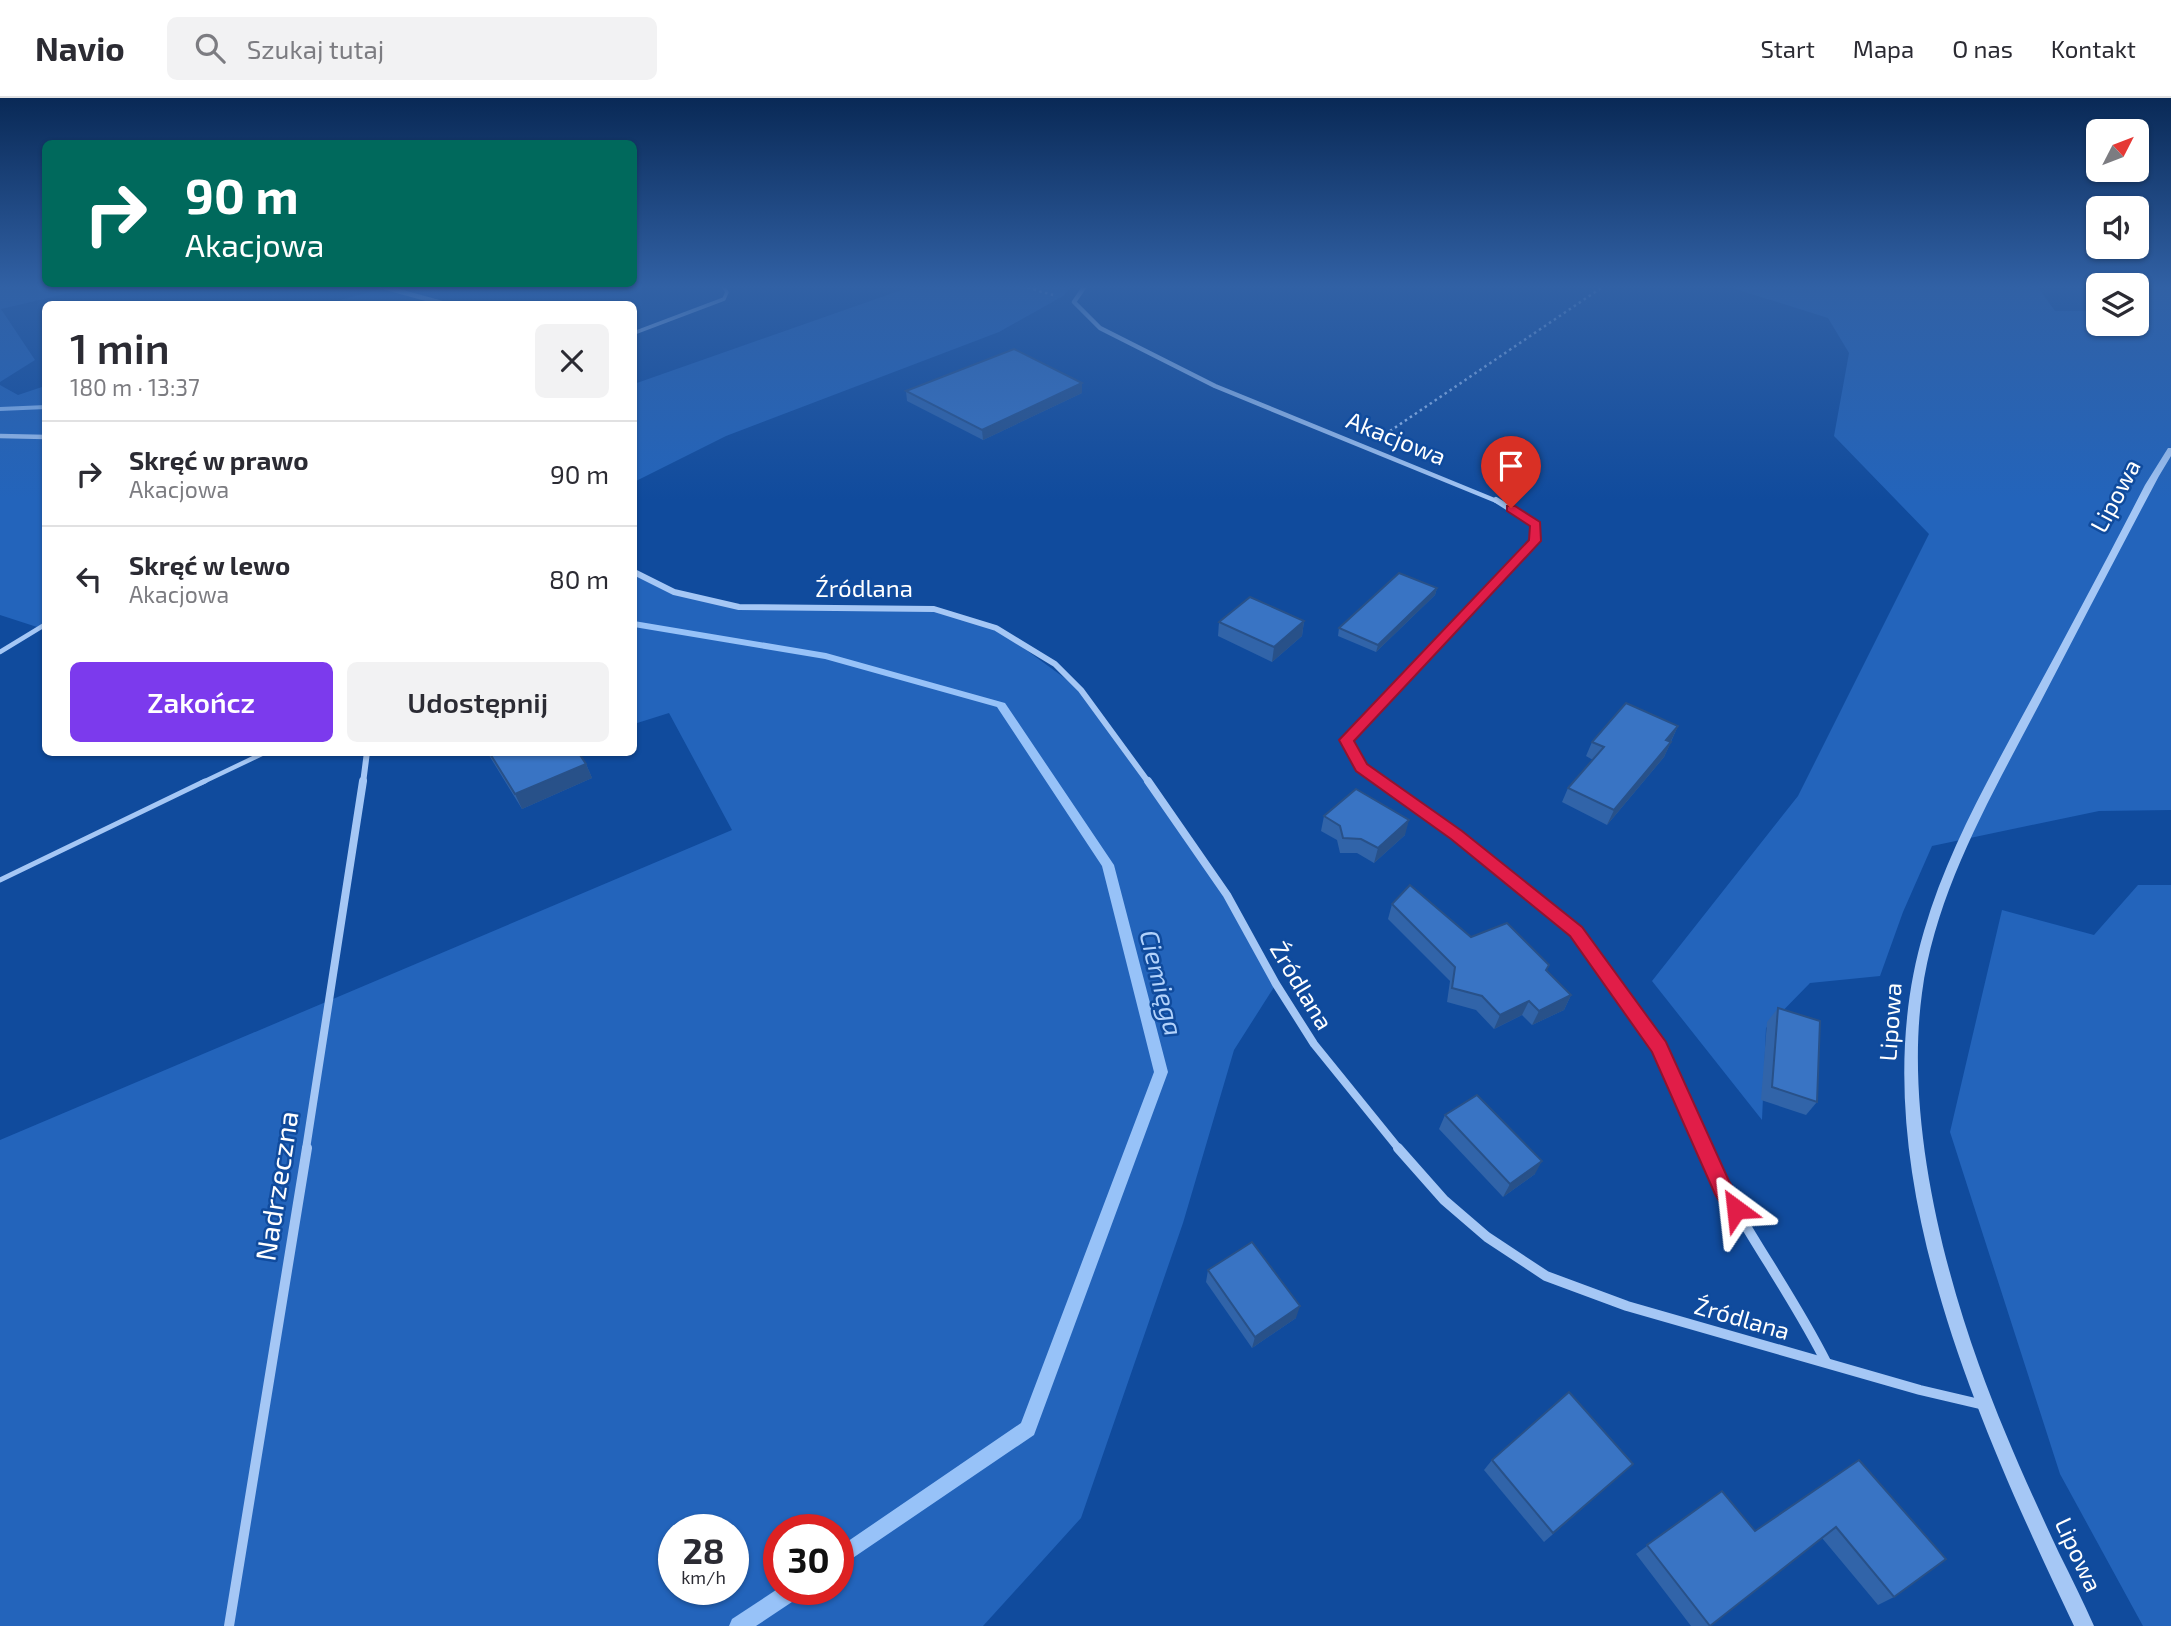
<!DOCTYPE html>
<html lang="pl">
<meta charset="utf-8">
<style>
body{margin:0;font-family:"Exo 2",sans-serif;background:#f2f2f3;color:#2b2b33;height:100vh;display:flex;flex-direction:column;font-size:26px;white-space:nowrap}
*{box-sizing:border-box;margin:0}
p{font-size:23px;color:#7c7c81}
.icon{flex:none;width:38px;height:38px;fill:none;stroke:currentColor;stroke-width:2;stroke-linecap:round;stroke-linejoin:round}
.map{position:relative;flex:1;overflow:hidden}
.panel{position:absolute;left:42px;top:203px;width:595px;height:455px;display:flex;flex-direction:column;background:#fff;border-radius:10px;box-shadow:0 2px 5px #0004}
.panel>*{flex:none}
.guide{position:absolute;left:42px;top:42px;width:595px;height:147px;border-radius:10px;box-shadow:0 2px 5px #0004;background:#00695c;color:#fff;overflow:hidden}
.needle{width:46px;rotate:48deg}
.fabs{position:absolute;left:2086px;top:21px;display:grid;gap:14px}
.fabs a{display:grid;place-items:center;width:63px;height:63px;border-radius:10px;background:#fff;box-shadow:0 2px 5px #0004;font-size:35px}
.speed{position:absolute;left:658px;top:1416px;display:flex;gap:14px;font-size:35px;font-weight:700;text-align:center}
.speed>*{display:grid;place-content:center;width:91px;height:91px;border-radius:50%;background:#fff;box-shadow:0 2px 5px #0004;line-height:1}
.speed small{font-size:18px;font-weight:400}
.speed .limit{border:10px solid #d22;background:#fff;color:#111}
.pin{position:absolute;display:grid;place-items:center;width:60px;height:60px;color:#fff;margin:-72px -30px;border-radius:50% 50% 50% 0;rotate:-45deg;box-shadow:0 0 7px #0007}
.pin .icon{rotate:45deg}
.me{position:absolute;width:77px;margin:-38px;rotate:330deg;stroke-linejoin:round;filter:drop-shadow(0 0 5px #0008)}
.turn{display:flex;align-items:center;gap:24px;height:147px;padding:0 28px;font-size:32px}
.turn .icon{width:91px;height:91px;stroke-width:2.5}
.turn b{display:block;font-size:49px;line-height:60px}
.round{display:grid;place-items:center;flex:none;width:74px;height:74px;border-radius:10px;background:#f2f2f3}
.head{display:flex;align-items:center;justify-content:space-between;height:119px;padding:0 28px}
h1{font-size:42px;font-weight:600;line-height:52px}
.action{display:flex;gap:14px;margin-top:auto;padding:14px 28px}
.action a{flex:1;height:80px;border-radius:10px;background:#7c3aed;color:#fff;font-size:28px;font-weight:600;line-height:80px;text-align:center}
.action a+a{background:#f2f2f3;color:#2b2b33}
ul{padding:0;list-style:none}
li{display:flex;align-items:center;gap:21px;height:105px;padding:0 28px;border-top:2px solid #e1e1e2}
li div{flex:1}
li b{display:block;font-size:26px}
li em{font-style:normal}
header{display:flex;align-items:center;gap:42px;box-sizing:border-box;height:98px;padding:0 35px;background:#fff;border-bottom:2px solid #e1e1e2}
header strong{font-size:33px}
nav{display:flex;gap:38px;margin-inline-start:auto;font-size:24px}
.search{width:490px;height:63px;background:#f2f2f3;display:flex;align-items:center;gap:18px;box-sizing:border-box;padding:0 24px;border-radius:10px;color:#7c7c81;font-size:26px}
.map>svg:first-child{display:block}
.green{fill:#2364bb;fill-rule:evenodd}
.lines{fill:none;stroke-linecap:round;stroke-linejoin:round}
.stream{fill:#97c2f8;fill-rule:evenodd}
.path{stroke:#a5c7f5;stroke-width:2.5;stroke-dasharray:2.5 3.5;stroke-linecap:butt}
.service-far2{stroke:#a5c7f5;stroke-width:3.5}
.service-far1{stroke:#a5c7f5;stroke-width:4.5}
.service{stroke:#a5c7f5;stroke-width:5}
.minor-far3{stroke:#a5c7f5;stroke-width:4.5}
.minor-far2{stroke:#a5c7f5;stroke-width:6}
.minor-far1{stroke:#a5c7f5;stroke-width:8}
.minor{stroke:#a5c7f5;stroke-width:10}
.tertiary{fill:#a5c7f5;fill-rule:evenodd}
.wall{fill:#3164a9}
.shaded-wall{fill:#285189}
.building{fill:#3974c4;stroke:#285189;stroke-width:2}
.route{fill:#e11d48;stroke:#92132f;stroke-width:2}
.labels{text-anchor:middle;stroke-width:5;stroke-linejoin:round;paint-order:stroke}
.street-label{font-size:24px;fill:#fff;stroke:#104b9d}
.water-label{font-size:26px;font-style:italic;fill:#b2d2fb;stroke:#104b9d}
.near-street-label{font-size:28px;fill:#fff;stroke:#104b9d}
</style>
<header>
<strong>Navio</strong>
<div class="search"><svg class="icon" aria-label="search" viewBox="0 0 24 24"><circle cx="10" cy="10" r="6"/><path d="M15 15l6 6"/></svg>Szukaj tutaj</div>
<nav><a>Start</a><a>Mapa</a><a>O nas</a><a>Kontakt</a></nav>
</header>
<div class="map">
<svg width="2171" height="1528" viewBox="0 0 2171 1528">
<rect width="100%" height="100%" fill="#104b9d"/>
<g class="green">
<path d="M0,188H99L1,211L35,262L0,284Z"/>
<path d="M913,188H1072L1063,198L999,234L726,338L634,384V286Z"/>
<path d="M1726,188H2037L2055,213H2098V226H2137V198L2147,188H2171V712L2099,713L1932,748L1903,814L1880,878L1810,885L1766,930L1762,1022L1652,883L1798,698L1929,436L1834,338L1849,255L1828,220Z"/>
<path d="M384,190L445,206H326Z"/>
<path d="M0,287L18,297L45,288L46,526L37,529L0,517Z"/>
<path d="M634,474L674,494L739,509L934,511L996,530L1081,592L1227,797L1276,886L1234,952L1183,1125L1081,1420L983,1528H0V1042L732,732L669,615L634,626ZM674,1432H733V1491H674ZM779,1432H838V1491H779Z"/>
<path d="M2138,787H2171V1528H2143L2060,1376L1950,1034L2002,812L2094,837Z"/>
</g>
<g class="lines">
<g class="stream">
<path d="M46,307V311L0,313V309Z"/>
<path d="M634,523L826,555L1005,605L1114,767L1168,974L1034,1337L838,1470V1450L1021,1325L1154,974L1102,768L997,609L825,561L634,529Z"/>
<path d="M779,1490L804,1491L801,1498L756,1528H729L732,1521Z"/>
</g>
<g class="path">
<path d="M1022,188L1053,197"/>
<path d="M1390,333L1604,188"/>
</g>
<path class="service-far2" d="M634,235L724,201L727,194L723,188"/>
<g class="service-far1">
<path d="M0,554L46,526"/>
<path d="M201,685L266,654"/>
</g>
<path class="service" d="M0,782L205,683"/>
<g class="minor-far3">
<path d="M380,188L445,206"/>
<path d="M1085,188L1074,204L1100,230L1215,288L1499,404"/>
<path d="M0,338L46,339"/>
</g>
<g class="minor-far2">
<path d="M634,474L674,494L739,509L934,511L996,530L1055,566L1081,592L1149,685"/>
<path d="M363,685L367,654"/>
<path d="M1385,685L1362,669L1346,642L1535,442L1536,427L1496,402"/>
</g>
<g class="minor-far1">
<path d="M1148,683L1227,797L1276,886L1314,946L1399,1051"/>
<path d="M1382,683L1457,737L1576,833L1659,949L1705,1051"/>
<path d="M306,1051L363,683"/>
</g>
<g class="minor">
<path d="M1398,1050L1444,1102L1487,1139L1546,1178L1627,1208L1920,1292L1984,1307"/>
<path d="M1704,1050C1738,1125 1789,1190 1826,1264"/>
<path d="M229,1528L307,1050"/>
</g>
<path class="tertiary" d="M2168,350H2171V358L2159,378C2119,453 2080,528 2041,603C1993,695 1936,791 1922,895C1906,1013 1939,1156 1979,1267C2002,1331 2030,1393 2059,1455C2071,1479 2083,1503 2094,1528H2074C1978,1325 1856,1061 1924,833C1945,760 1982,693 2018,626C2061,547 2104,467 2145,387Z"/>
</g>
<g class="wall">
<path d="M1082,285V295L983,342L907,303L906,293Z"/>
<path d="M1437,490L1435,497L1376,554L1338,538L1339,530Z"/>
<path d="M1304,523L1302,538L1272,564L1218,538L1219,524Z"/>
<path d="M1678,628L1664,659L1607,727L1562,704L1568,690L1593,662L1586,658L1592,644Z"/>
<path d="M487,654H578L586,666L592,680L522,711Z"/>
<path d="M1324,718L1405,737L1374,765L1357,755H1340L1337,742L1321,733Z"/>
<path d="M1392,806L1471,839L1546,873L1571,897L1564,912L1532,927L1522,917L1494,931L1476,912L1447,904L1450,883L1388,821Z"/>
<path d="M1778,910L1817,1004L1806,1017L1761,1002L1767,924Z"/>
<path d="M1445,1017L1535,1076L1503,1099L1439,1031Z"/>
<path d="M1208,1172L1296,1220L1252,1250L1206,1184Z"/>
<path d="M1492,1362L1633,1366L1544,1444L1484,1372Z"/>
<path d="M1859,1362L1894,1499L1878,1507L1822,1440L1710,1528H1691L1636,1456L1722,1393L1755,1433Z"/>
</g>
<g class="shaded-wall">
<path d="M1082,285V295L983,342L982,332Z"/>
<path d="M1437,490L1435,497L1376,554L1378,547Z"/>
<path d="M1304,523L1302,538L1272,564L1274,549Z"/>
<path d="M1678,628L1671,643L1659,657L1666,642Z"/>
<path d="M1671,644L1664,659L1607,727L1614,712Z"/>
<path d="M586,666L592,680L522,711L515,696Z"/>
<path d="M1409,722L1405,737L1374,765L1378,750Z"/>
<path d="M1571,897L1564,912L1532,927L1539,913Z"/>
<path d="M1529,903L1522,917L1494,931L1500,917Z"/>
<path d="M1542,1063L1535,1076L1503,1099L1510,1086Z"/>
<path d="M1300,1208L1296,1220L1252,1250L1255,1239Z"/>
</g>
<g class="building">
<path d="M1014,251L1082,285L982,332L906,293Z"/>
<path d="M1399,475L1437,490L1378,547L1339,530Z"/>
<path d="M1250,499L1304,523L1274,549L1219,524Z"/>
<path d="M1626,605L1678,628L1666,642L1671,644L1614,712L1568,690L1604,649L1592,644Z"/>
<path d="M489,654H578L586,666L515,696Z"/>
<path d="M1356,691L1409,722L1378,750L1361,741L1343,740L1340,728L1324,718Z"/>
<path d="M1410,787L1471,839L1507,825L1549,867L1546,872L1571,897L1539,913L1529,903L1500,917L1482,898L1452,890L1455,869L1392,806Z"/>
<path d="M1778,910L1820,923L1817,1004L1772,989Z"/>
<path d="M1477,997L1542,1063L1510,1086L1445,1017Z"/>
<path d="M1252,1144L1300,1208L1255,1239L1208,1172Z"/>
<path d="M1569,1294L1633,1366L1553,1435L1492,1362Z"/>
<path d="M1859,1362L1946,1461L1894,1499L1836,1429L1710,1528L1647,1447L1722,1393L1755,1433Z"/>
</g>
<linearGradient id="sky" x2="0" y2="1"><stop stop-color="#092956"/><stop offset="0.47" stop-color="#3161a5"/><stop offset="1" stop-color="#3161a5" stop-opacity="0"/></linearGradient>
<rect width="2171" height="402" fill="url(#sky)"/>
<path class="route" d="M1507,408H1515L1540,424L1541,443L1354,643L1367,666L1462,733L1582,829L1666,944L1729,1083L1746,1111L1743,1118L1736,1120L1728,1118L1715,1096L1652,954L1570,838L1451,741L1356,673L1339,642L1529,442L1530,428L1507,413Z"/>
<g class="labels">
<g class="street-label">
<text transform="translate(1396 341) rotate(22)" y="8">Akacjowa</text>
<text transform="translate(2116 398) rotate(-62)" y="8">Lipowa</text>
<text x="864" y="499">Źródlana</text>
<text transform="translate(1301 888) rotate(59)" y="8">Źródlana</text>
<text transform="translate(1891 924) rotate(-86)" y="8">Lipowa</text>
<text transform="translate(1742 1221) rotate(16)" y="8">Źródlana</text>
<text transform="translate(2078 1457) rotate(65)" y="8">Lipowa</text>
</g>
<g class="water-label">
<text transform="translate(1161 885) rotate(76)" y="9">Ciemięga</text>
</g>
<g class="near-street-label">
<text transform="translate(277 1088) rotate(-81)" y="10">Nadrzeczna</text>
</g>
</g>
</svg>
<div class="fabs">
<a><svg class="needle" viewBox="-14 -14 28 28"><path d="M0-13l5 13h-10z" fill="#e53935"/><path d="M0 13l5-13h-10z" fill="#7c7c81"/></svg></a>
<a><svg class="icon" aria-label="sound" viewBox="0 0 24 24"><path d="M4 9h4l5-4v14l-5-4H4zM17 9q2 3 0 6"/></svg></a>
<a><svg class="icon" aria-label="layers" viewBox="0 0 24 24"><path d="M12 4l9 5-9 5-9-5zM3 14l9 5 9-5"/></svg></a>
</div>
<div class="speed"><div>28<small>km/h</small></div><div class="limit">30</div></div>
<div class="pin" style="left:1511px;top:410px;background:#d93025"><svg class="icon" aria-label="arrive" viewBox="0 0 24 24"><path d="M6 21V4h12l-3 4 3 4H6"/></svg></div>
<svg class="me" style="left:1736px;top:1111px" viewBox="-20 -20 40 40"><path d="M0-17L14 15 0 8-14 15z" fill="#e11d48" stroke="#fff" stroke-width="4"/></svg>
<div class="guide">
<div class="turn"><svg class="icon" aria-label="right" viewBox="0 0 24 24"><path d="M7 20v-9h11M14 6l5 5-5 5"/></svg><div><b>90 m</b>Akacjowa</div></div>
</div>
<section class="panel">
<div class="head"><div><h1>1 min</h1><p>180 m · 13:37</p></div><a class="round"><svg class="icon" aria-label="close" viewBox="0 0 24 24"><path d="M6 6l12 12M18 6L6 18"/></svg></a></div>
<ul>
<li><svg class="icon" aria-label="right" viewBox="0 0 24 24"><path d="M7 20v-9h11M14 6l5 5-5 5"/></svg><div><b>Skręć w prawo</b><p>Akacjowa</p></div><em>90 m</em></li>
<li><svg class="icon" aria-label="left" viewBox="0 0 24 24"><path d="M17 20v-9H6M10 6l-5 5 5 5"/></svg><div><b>Skręć w lewo</b><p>Akacjowa</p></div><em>80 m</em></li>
</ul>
<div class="action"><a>Zakończ</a><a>Udostępnij</a></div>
</section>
</div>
